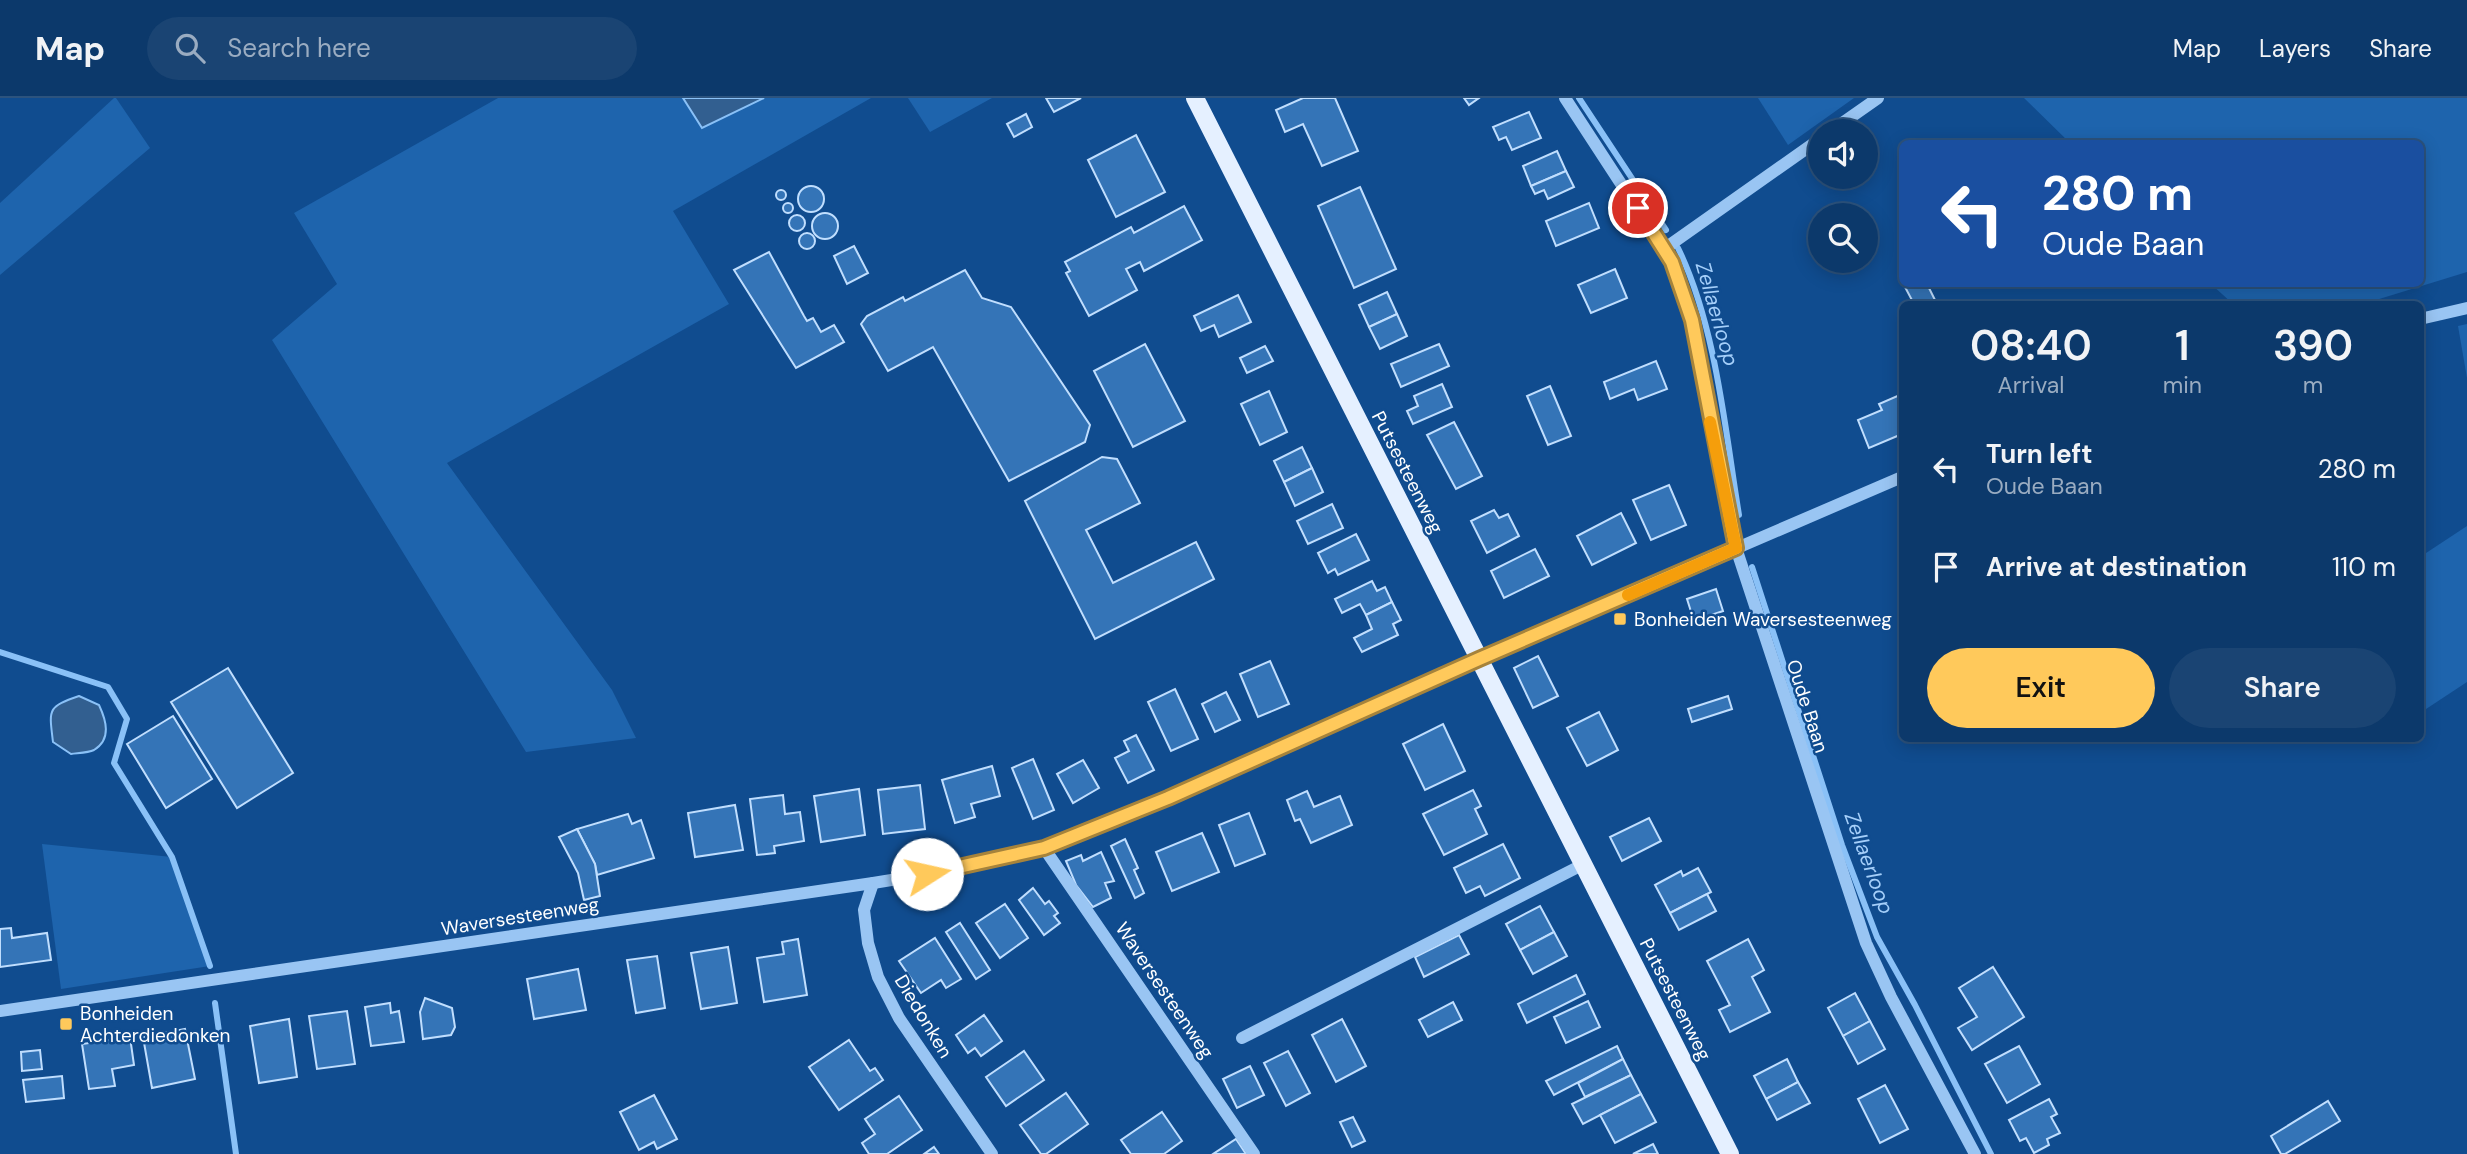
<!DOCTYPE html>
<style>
body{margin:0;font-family:"DM Sans",sans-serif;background:#1a4473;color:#f1f3f6;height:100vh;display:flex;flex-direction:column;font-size:26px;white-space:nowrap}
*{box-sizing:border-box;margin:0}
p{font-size:23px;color:#9aacc1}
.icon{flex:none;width:38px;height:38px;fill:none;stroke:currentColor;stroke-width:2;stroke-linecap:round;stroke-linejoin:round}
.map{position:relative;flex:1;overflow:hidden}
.sheet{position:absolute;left:1899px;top:203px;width:525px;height:441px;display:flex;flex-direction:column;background:#0c396b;border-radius:10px;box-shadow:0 4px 18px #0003,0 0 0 2px #2c537e}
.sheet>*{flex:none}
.top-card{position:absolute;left:1899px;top:42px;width:525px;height:147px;border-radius:10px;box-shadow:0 4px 18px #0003,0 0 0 2px #2c537e;background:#1a4fa0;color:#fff;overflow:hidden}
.tools{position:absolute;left:1808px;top:21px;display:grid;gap:14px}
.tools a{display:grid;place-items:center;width:70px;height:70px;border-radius:50%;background:#0c396b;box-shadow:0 4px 18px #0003,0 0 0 2px #2c537e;font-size:35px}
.pin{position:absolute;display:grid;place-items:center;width:60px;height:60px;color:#fff;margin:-30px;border:4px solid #fff;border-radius:50%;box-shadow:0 2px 7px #0007}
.me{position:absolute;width:77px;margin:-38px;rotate:80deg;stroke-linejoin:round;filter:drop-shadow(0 0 5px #0008)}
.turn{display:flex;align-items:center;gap:24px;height:147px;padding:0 28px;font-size:32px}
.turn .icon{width:91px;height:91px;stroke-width:2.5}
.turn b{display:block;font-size:49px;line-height:60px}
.eta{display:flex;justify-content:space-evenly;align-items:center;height:119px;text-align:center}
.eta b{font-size:42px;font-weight:600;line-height:49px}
.action{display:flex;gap:14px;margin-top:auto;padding:14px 28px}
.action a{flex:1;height:80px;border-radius:42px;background:#ffc95b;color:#111;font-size:28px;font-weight:600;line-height:80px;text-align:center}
.action a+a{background:#1a4473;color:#f1f3f6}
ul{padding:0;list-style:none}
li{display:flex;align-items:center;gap:21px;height:98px;padding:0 28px}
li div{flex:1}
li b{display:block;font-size:26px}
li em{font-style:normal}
header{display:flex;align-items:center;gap:42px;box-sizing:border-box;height:98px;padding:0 35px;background:#0c396b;border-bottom:2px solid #2c537e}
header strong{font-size:33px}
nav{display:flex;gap:38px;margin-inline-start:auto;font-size:24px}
.search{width:490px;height:63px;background:#1a4473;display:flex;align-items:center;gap:18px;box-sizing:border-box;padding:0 24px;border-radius:38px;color:#9aacc1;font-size:26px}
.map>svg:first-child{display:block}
.green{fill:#1e64ad}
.water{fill:#325f90;stroke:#8ac1f7;stroke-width:2}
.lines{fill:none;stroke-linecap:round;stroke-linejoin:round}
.stream{stroke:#8ac1f7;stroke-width:6}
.building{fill:#3474b7;stroke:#c0defe;stroke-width:2}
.minor{stroke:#99c5f3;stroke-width:12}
.major{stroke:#e5f0ff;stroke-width:18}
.route-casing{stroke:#a6833b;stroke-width:18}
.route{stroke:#ffc95b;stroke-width:12}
.slow{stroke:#f59e0b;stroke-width:12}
.poi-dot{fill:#ffc95b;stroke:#104c8f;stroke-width:2.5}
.labels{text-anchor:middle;stroke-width:5;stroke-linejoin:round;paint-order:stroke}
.street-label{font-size:19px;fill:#fff;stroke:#104c8f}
.poi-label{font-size:19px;fill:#fff;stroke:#104c8f;text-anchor:start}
.water-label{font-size:21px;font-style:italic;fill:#a5cffa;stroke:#104c8f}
</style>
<header>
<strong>Map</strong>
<div class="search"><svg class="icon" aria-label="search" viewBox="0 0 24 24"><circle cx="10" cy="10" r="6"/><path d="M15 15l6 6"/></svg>Search here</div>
<nav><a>Map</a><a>Layers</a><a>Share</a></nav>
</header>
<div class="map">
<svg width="2467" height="1056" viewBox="0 0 2467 1056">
<rect width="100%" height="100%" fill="#104c8f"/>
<g class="green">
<path d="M114,0H116L150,50L0,177V105Z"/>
<path d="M498,0H683L702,30L764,0H871L673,113L729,206L447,365L612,592L636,640L526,654L272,242L337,186L294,115Z"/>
<path d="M908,0H992L930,34Z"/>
<path d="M1758,0H1854L1788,47Z"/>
<path d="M2024,0H2467V174L2363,206H2233L2211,186H2420V46L2070,45Z"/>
<path d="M2467,226V280L2458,228Z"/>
<path d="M2467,428V584L2420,615V459Z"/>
<path d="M42,746L172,759L210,868L61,891Z"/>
</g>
<g class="water">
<path d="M683,0H764L702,30Z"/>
<path d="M79,598L99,607C106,622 112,641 94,652C88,655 78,655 71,656L53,644C49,611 47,609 79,598Z"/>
</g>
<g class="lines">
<g class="stream">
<path d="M1579,0L1666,132"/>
<path d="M1678,150C1716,228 1725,331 1739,417"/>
<path d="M1752,469L1842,747L1877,839L1915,907L1991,1056"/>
<path d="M0,554L108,589L127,621L114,665L172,759L210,868"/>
<path d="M215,905L236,1056"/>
</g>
</g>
<g class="building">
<path d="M1046,0H1081L1054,14Z"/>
<path d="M1303,0H1335L1358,53L1322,68L1303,26L1285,34L1276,12Z"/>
<path d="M1464,0H1479L1469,7Z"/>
<path d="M1529,14L1541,40L1512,52L1506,39L1499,42L1493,29Z"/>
<path d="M1026,16L1032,29L1014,39L1007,26Z"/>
<path d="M1136,37L1165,94L1116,119L1088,62Z"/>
<path d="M1557,53L1566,73L1531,88L1523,68Z"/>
<path d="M1566,73L1574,89L1548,101L1544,92L1535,96L1531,88Z"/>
<circle cx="811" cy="101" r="13"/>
<path d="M1360,89L1396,171L1354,190L1318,108Z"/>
<circle cx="781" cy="97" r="5"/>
<path d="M1589,105L1599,130L1556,148L1546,123Z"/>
<circle cx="788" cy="110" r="5"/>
<path d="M1184,108L1202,142L1144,173L1140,164L1126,171L1137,192L1089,218L1066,175L1070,173L1065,164L1131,129L1134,135Z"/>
<circle cx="825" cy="128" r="13"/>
<circle cx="797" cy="125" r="8"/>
<circle cx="807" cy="143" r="8"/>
<path d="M854,148L868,175L847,186L834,158Z"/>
<path d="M769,154L804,218L807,223L813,220L821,234L834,227L844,244L796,270L734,172Z"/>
<path d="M1615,171L1627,200L1591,215L1578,187Z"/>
<path d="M965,172L982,200L1011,209L1090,327L1085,344L1009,383L933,249L888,273L861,226L867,218L903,199L905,203Z"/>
<path d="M1912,186H1927L1937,206H1914L1905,189Z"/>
<path d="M1387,194L1397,216L1369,229L1359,207Z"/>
<path d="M1238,197L1251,224L1219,239L1214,227L1201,233L1194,218Z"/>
<path d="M1397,216L1407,238L1380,251L1369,229Z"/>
<path d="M1145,246L1185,323L1133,349L1094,273Z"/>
<path d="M1439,246L1449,268L1401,289L1391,266Z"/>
<path d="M1265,248L1273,263L1247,275L1240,260Z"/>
<path d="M1656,263L1667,291L1638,302L1634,291L1610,301L1604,284Z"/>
<path d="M1442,286L1452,309L1413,326L1407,313L1418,308L1414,298Z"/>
<path d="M1550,288L1571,338L1548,347L1527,298Z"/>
<path d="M1269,293L1287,334L1260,347L1241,306Z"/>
<path d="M1902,296V336L1869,350L1858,322L1882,312L1879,306Z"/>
<path d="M1454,324L1482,378L1456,391L1427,337Z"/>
<path d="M1302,349L1312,370L1284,384L1274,363Z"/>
<path d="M1102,359L1117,361L1140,405L1086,432L1113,485L1196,444L1214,481L1095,541L1025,403Z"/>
<path d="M1312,370L1323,394L1295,408L1284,384Z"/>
<path d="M1669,387L1686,427L1651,442L1633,402Z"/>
<path d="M1332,406L1343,430L1308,446L1297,423Z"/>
<path d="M1494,412L1499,420L1508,416L1519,438L1487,455L1471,423Z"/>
<path d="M1621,415L1636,445L1592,467L1577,438Z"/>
<path d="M1356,436L1369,462L1338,477L1335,471L1328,475L1318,455Z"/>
<path d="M1535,451L1549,478L1504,500L1491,473Z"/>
<path d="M1372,483L1377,493L1385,489L1392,504L1366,517L1360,506L1342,515L1335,501Z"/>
<path d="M1716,491L1723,513L1694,523L1687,501Z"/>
<path d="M1392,504L1401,522L1393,526L1398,537L1362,554L1354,540L1372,531L1366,517Z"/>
<path d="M1538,558L1558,598L1533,610L1514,570Z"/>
<path d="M1270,563L1289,606L1258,619L1240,576Z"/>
<path d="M228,570L293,675L237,710L171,604Z"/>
<path d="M1175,591L1198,641L1171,653L1148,604Z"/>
<path d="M1226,594L1240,622L1215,634L1202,606Z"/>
<path d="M1728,598L1732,611L1692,624L1688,611Z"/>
<path d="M1599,614L1618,652L1587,668L1567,630Z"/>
<path d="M173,618L212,681L166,710L127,646Z"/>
<path d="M1443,626L1465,673L1425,692L1403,646Z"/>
<path d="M1136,637L1154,672L1128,685L1115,660L1129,653L1124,643Z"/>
<path d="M1033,661L1054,712L1033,721L1012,670Z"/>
<path d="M1083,662L1099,690L1073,705L1057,676Z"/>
<path d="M992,668L1000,698L971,706L975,719L955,725L942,682Z"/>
<path d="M920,687L925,731L883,736L878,692Z"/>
<path d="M859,691L865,737L821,744L814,698Z"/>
<path d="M1473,692L1481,708L1475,711L1487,736L1444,757L1423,716Z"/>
<path d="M1307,693L1314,709L1340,698L1352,727L1311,745L1300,721L1295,723L1287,702Z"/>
<path d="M783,697L785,716L800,714L804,743L774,748L775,755L757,757L750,701Z"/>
<path d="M735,707L743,752L695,759L688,715Z"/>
<path d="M1249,715L1265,756L1235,768L1219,727Z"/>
<path d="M628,716L632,726L641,722L654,760L597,777L595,766L577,731Z"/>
<path d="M1649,720L1661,743L1622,763L1610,739Z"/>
<path d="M577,731L595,766L600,798L584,802L578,775L559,739Z"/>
<path d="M1202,735L1219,774L1172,793L1156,754Z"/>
<path d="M1125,741L1138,770L1134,772L1144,795L1135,800L1111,748Z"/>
<path d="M1503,746L1520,780L1485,798L1480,788L1466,795L1454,770Z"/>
<path d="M1101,754L1114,783L1105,785L1111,800L1093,809L1076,787L1066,763L1081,757L1083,763Z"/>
<path d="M1698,770L1711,794L1670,815L1655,787L1681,773L1683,778Z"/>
<path d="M1033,790L1045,806L1049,803L1058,815L1054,818L1060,825L1044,837L1019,802Z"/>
<path d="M1707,796L1716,813L1679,832L1670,815Z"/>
<path d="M1005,806L1028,840L1000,860L976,825Z"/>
<path d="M1540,808L1554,834L1520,852L1506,826Z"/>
<path d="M960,825L990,872L976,881L946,834Z"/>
<path d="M11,830L12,840L47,835L51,862L0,869V831Z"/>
<path d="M1554,834L1567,858L1533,876L1520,852Z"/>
<path d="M1459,837L1469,856L1424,879L1415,859Z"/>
<path d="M935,840L961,881L946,890L941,882L921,895L899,863Z"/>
<path d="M798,841L807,897L764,904L757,860L784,856L782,844Z"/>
<path d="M1748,841L1764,872L1752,879L1770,914L1730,934L1719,912L1730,907L1707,863Z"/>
<path d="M728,849L737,905L701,911L691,855Z"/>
<path d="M657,858L665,910L636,915L627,862Z"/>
<path d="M1993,869L2024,919L1972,952L1958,930L1977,919L1959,890Z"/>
<path d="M578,871L586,912L534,921L527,881Z"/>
<path d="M1576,877L1585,896L1527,925L1518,906Z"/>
<path d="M1855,895L1870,923L1843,938L1828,910Z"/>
<path d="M425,900L452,910L455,929L451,937L423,941L420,914Z"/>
<path d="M1588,903L1600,929L1566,945L1554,919Z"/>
<path d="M1453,904L1462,922L1428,939L1419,922Z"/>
<path d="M390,905L391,915L399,913L404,944L371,948L365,909Z"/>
<path d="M347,913L355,966L317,971L309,918Z"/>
<path d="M984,917L1002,943L981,958L975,950L968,955L956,937Z"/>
<path d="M289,921L297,979L259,985L250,928Z"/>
<path d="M1342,921L1366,968L1336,984L1312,937Z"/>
<path d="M1870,923L1885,951L1858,966L1843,938Z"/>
<path d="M185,931L195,981L152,990L143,939Z"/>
<path d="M130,939L134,967L112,971L115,988L89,991L82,946Z"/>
<path d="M849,942L870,973L875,970L883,982L839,1012L809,969Z"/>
<path d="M1617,948L1623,961L1554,997L1546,983Z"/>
<path d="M2019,948L2040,986L2007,1005L1985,966Z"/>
<path d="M40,952L42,971L22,973L21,954Z"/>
<path d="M1024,953L1044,982L1006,1008L986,979Z"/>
<path d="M1288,953L1310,995L1286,1008L1264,965Z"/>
<path d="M1623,961L1631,977L1585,999L1578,985Z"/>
<path d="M1787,961L1798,984L1766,1001L1754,978Z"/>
<path d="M1250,968L1264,997L1237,1010L1223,981Z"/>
<path d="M1631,977L1641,996L1583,1026L1572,1006Z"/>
<path d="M62,978L64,1000L26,1004L23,982Z"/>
<path d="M1798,984L1810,1005L1777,1022L1766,1001Z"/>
<path d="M1885,987L1908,1031L1880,1045L1858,1001Z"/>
<path d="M1066,995L1088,1026L1046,1056H1041L1020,1027Z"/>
<path d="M1641,996L1656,1024L1615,1045L1600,1017Z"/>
<path d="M654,997L677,1041L657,1051L654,1044L639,1052L620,1014Z"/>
<path d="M899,998L922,1032L887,1056H869L862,1045L875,1036L865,1021Z"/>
<path d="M2049,1001L2057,1016L2051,1019L2060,1035L2047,1041L2049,1047L2034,1055L2026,1040L2020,1043L2009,1022Z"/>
<path d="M2328,1003L2340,1023L2285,1056H2281L2271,1038Z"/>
<path d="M1162,1014L1182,1043L1164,1056H1131L1121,1042Z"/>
<path d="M1353,1019L1365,1043L1352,1049L1340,1024Z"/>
<path d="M1236,1041L1246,1056H1213Z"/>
<path d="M1653,1046L1658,1056H1633Z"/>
<path d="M934,1049L939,1056H924Z"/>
</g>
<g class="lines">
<g class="minor">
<path d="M1565,0L1672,164L1692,222L1736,450L1866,845L1891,899L1975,1056"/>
<path d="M1831,33L1878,0"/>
<path d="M1664,151L1820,41"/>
<path d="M2420,221L2467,210"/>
<path d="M1044,750L1254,1056"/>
<path d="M873,785L864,812L868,845L878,879L899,920L992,1056"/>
<path d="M0,913L873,785L953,772L1044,750L1168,700L1479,561L1902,379"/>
<path d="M1242,940L1584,766"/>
</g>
<path class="major" d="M1195,0L1730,1056"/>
</g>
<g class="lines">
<defs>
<path id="route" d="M927,776L1044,750L1168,700L1479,561L1736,450L1692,222L1672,164L1638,110"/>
</defs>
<use href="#route" class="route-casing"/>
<use href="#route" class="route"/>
<path class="slow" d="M1628,497L1736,450L1710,324"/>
</g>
<g class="poi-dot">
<rect x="1613" y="514" width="14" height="14" rx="3.5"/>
<rect x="59" y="919" width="14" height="14" rx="3.5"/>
</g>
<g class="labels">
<g class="street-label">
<text transform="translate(1408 374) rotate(63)" y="7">Putsesteenweg</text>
<text transform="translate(1808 608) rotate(72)" y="7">Oude Baan</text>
<text transform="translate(520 818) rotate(-9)" y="7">Waversesteenweg</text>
<text transform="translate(1165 892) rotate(56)" y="7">Waversesteenweg</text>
<text transform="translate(1676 901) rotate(63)" y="7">Putsesteenweg</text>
<text transform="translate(924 918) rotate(59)" y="7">Diedonken</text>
</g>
<g class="poi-label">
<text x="1634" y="528">Bonheiden Waversesteenweg</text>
<text x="80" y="922">Bonheiden<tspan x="80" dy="22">Achterdiedonken</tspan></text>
</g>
<g class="water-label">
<text transform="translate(1717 216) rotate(74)" y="7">Zellaerloop</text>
<text transform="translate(1869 765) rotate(70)" y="7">Zellaerloop</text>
</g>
</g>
</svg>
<div class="tools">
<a><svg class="icon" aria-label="sound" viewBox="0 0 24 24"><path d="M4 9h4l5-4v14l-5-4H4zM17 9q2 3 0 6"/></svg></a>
<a><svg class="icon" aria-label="search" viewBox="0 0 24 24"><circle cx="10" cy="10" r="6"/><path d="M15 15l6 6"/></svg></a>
</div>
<div class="pin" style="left:1638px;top:110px;background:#d93025"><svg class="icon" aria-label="arrive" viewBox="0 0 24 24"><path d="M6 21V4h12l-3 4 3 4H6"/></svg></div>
<svg class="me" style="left:927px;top:776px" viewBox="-20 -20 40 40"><circle r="19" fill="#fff"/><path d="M0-13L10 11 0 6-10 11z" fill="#ffc95b"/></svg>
<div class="top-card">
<div class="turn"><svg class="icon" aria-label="left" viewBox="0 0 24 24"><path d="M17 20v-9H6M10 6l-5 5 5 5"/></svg><div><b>280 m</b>Oude Baan</div></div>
</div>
<section class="sheet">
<div class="eta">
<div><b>08:40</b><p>Arrival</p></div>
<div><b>1</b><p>min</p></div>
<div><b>390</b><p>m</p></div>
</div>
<ul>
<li><svg class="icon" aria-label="left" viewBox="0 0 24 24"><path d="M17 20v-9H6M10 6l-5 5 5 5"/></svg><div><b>Turn left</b><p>Oude Baan</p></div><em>280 m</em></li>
<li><svg class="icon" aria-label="arrive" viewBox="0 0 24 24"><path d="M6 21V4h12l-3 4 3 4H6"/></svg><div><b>Arrive at destination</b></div><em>110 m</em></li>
</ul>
<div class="action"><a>Exit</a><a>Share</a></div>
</section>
</div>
